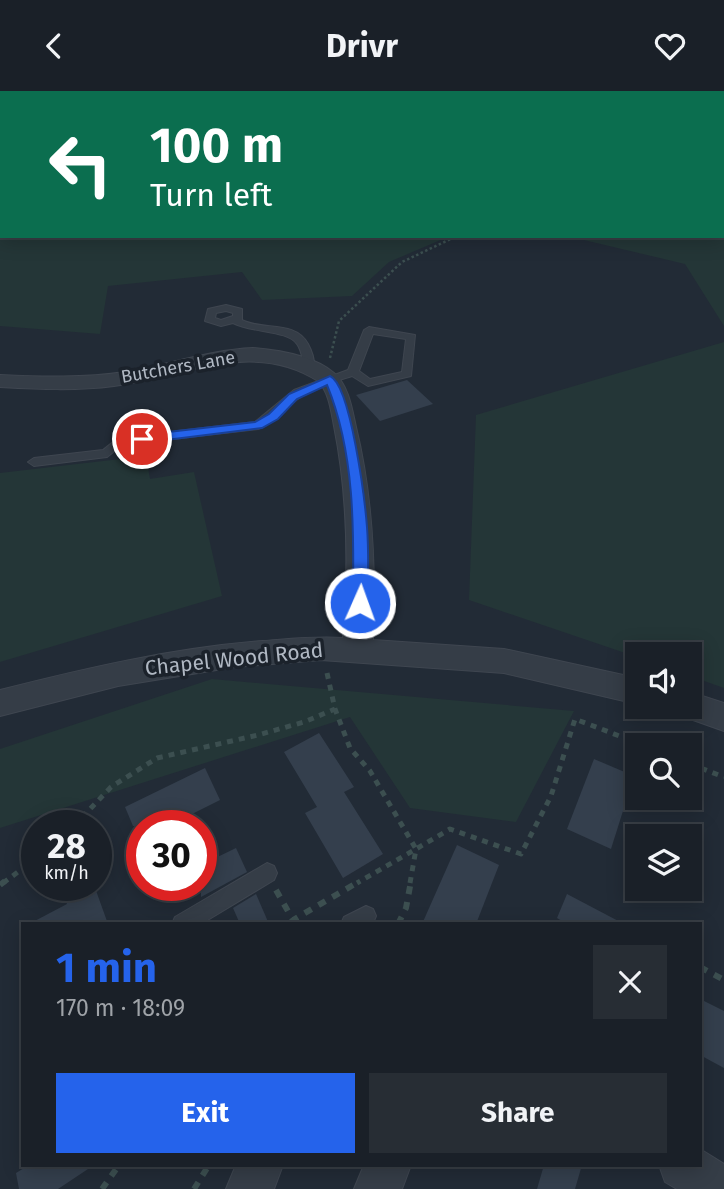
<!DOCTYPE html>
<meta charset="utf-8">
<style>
body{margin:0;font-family:"Fira Sans",sans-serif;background:#272d34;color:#f1f3f6;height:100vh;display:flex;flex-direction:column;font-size:26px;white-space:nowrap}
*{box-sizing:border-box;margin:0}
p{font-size:23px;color:#9fa3a8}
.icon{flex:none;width:38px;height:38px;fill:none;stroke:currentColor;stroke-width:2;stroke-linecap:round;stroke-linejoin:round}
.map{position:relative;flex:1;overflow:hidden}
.details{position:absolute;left:21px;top:831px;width:681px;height:245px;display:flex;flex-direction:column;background:#1a2028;border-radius:0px;box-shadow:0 4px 18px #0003,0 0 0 2px #383e45}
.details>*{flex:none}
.hud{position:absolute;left:0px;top:0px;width:724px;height:147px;box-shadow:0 4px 18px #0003,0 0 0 2px #383e45;background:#0b6e4f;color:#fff;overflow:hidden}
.tools{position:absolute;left:625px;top:551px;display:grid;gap:14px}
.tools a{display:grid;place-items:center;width:77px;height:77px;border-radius:0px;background:#1a2028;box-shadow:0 4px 18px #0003,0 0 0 2px #383e45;font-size:35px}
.speed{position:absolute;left:21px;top:719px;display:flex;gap:14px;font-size:35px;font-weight:700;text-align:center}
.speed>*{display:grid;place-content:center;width:91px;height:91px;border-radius:50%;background:#1a2028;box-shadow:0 4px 18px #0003,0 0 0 2px #383e45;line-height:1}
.speed small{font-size:18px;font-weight:400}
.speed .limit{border:10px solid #d22;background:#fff;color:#111}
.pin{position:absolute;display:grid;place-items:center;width:60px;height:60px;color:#fff;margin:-30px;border:4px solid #fff;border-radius:50%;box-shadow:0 2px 7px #0007}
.me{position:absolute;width:77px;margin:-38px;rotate:2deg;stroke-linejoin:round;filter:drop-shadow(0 0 5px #0008)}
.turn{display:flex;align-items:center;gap:24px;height:147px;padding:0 35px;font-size:32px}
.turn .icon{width:91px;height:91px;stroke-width:2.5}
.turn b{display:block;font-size:49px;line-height:60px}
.round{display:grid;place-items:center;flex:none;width:74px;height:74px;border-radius:0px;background:#272d34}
.head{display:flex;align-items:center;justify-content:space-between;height:119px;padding:0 35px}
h1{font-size:42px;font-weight:700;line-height:52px;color:#2563eb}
.button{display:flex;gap:14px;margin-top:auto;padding:14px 35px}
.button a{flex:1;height:80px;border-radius:0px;background:#2563eb;color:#fff;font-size:28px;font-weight:700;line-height:80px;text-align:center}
.button a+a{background:#272d34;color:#f1f3f6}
header{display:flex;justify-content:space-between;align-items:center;height:91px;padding:0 35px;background:#1a2028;font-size:32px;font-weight:700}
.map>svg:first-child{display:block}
.green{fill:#243637}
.building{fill:#343f4d}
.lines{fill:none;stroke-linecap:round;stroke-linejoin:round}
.service-casing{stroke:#3f4650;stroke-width:2}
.minor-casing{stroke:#3f4650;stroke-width:2}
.path-far3{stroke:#3c4f50;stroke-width:2;stroke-dasharray:2.5 2.5;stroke-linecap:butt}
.path-far2{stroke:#3c4f50;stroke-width:2.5;stroke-dasharray:2.5 2.5;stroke-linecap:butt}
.path-far1{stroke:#3c4f50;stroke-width:5;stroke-dasharray:6 6;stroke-linecap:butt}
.path{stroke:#3c4f50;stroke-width:6;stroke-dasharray:8 8;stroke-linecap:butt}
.service{fill:#353d47;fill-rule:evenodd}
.minor{fill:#353d47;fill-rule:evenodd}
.route{fill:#2563eb;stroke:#184099;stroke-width:2}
.labels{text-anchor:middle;stroke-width:7;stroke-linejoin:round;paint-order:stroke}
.far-street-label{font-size:18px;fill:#b0b8c3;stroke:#1b222b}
.street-label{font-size:21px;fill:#b0b8c3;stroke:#1b222b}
</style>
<header><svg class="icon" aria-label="back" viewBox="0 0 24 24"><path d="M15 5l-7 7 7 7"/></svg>Drivr<svg class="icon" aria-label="heart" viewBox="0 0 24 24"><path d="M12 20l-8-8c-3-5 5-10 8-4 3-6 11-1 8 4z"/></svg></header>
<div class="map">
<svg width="724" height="1098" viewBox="0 0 724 1098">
<rect width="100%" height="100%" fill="#222b36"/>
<g class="green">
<path d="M0,0H724V235L685,173L567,145H723V2H2V145H450L389,171L352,205L262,209L242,181L108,195L100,243L0,235Z"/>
<path d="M724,251V597L690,585V564H637V566L469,509L476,324Z"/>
<path d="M146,365L150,388L194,381L222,505L0,571V382Z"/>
<path d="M212,588L574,620L516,731L410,717L350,626L0,737V658Z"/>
</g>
<g class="building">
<path d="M407,289L433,313L380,330L356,304Z"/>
<path d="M319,642L354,696L344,701L383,763L343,787L305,722L317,716L284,661Z"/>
<path d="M594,668L634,685L611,758L567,738Z"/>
<path d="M205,677L220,709L168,735H133L125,716Z"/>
<path d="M457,754L499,774L476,833H422Z"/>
<path d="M236,757L247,781L201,806V774Z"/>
<path d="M60,794H94L108,833H29L67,813Z"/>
<path d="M256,803L269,833H240L233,817Z"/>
<path d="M567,803L624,833H567L557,827Z"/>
<path d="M700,908L724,920V977L700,964Z"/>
<path d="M29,1074H94L58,1098H19L16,1082Z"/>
<path d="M544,1074H582L575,1098H537Z"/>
</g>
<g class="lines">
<defs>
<g id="service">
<path d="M226,214L242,218V229C264,240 295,229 308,253C313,262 315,272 314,280H306C302,272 303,261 297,253C288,239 252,242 233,232L221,235L205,230L208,218ZM226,220L233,222V225L221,229L215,227L216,222Z"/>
<path d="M369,236L415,244L411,285L368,295L352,285C334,291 314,295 299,307C285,317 275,332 258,338L122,354L107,366L34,375L28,371L34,367L103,359L118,347L255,331L294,299L348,279L364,239ZM373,243L406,248L402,281L370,288L359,280Z"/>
<path d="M267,772L274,775L277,782L274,789L201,833H172L175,826Z"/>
<path d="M366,815L373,818L376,825L373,832L341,833L344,826Z"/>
</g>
<g id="minor">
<path d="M253,257C278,259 314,265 334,282C349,295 352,318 356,336C373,406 376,477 373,549L504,558L637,587V613L504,582L321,569L235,576L118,595L0,625V599C87,577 173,557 263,550C290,548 316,545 343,547C349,475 348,405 334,335C331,320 329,301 318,290C253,248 182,286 114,295C76,300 38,298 0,296V284C42,286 84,287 125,281C168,274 209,259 253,257Z"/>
<path d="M690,601L724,612V640L679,624L675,616H690Z"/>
<path d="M700,1058L724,1073V1098H677L665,1091L659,1074H700Z"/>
<path d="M236,1074H283L274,1098H226Z"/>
<path d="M364,1074H411L402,1098H354Z"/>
</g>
</defs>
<use href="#service" class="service-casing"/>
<use href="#minor" class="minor-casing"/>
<path class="path-far3" d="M719,0L722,2"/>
<path class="path-far2" d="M330,267L339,230L402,171L457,145"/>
<g class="path-far1">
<path d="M327,582L335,618L350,657L370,680L416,758L357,792"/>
<path d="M690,673L724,686"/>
<path d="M74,735L111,696L157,667L258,644L304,631L335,618"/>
<path d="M3,792L37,767"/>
<path d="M410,792L416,758L450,738L521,763L551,705L575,628L643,654"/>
</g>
<g class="path">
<path d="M0,794L5,790"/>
<path d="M276,799L293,829L360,790"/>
<path d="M398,833L406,817L411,790"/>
<path d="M700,876L724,889"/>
<path d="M102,1098L119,1074"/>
<path d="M194,1098L209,1074"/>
</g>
<use href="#service" class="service"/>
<use href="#minor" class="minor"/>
</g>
<path class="route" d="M330,285C351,294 365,411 367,436C369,461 368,487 368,512L360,518L353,512C354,440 355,362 327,294L297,308L278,328L262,337L142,352L136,348L142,344L255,331L269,323L289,303Z"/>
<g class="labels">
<g class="far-street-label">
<text transform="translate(178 276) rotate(-10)" y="6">Butchers Lane</text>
</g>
<g class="street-label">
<text transform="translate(234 568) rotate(-6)" y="7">Chapel Wood Road</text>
</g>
</g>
</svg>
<div class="tools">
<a><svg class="icon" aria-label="sound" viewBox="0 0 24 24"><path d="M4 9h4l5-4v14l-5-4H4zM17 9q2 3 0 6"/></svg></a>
<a><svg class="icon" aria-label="search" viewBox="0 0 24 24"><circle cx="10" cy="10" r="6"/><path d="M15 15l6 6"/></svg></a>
<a><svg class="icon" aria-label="layers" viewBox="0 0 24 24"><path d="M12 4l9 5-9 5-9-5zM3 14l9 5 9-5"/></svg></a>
</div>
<div class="speed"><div>28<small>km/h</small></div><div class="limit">30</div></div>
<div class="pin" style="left:142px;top:348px;background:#d93025"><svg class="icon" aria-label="arrive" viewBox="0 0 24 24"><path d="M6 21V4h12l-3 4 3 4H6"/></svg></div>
<svg class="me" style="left:360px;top:512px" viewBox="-20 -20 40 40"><circle r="17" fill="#2563eb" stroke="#fff" stroke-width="3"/><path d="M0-11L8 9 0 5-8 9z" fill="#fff"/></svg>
<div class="hud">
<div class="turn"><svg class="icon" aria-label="left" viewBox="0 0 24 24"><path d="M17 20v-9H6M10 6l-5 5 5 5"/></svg><div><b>100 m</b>Turn left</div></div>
</div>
<section class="details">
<div class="head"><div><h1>1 min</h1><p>170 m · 18:09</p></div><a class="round"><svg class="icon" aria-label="close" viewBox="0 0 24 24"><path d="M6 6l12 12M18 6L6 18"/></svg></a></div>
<div class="button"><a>Exit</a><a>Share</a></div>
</section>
</div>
